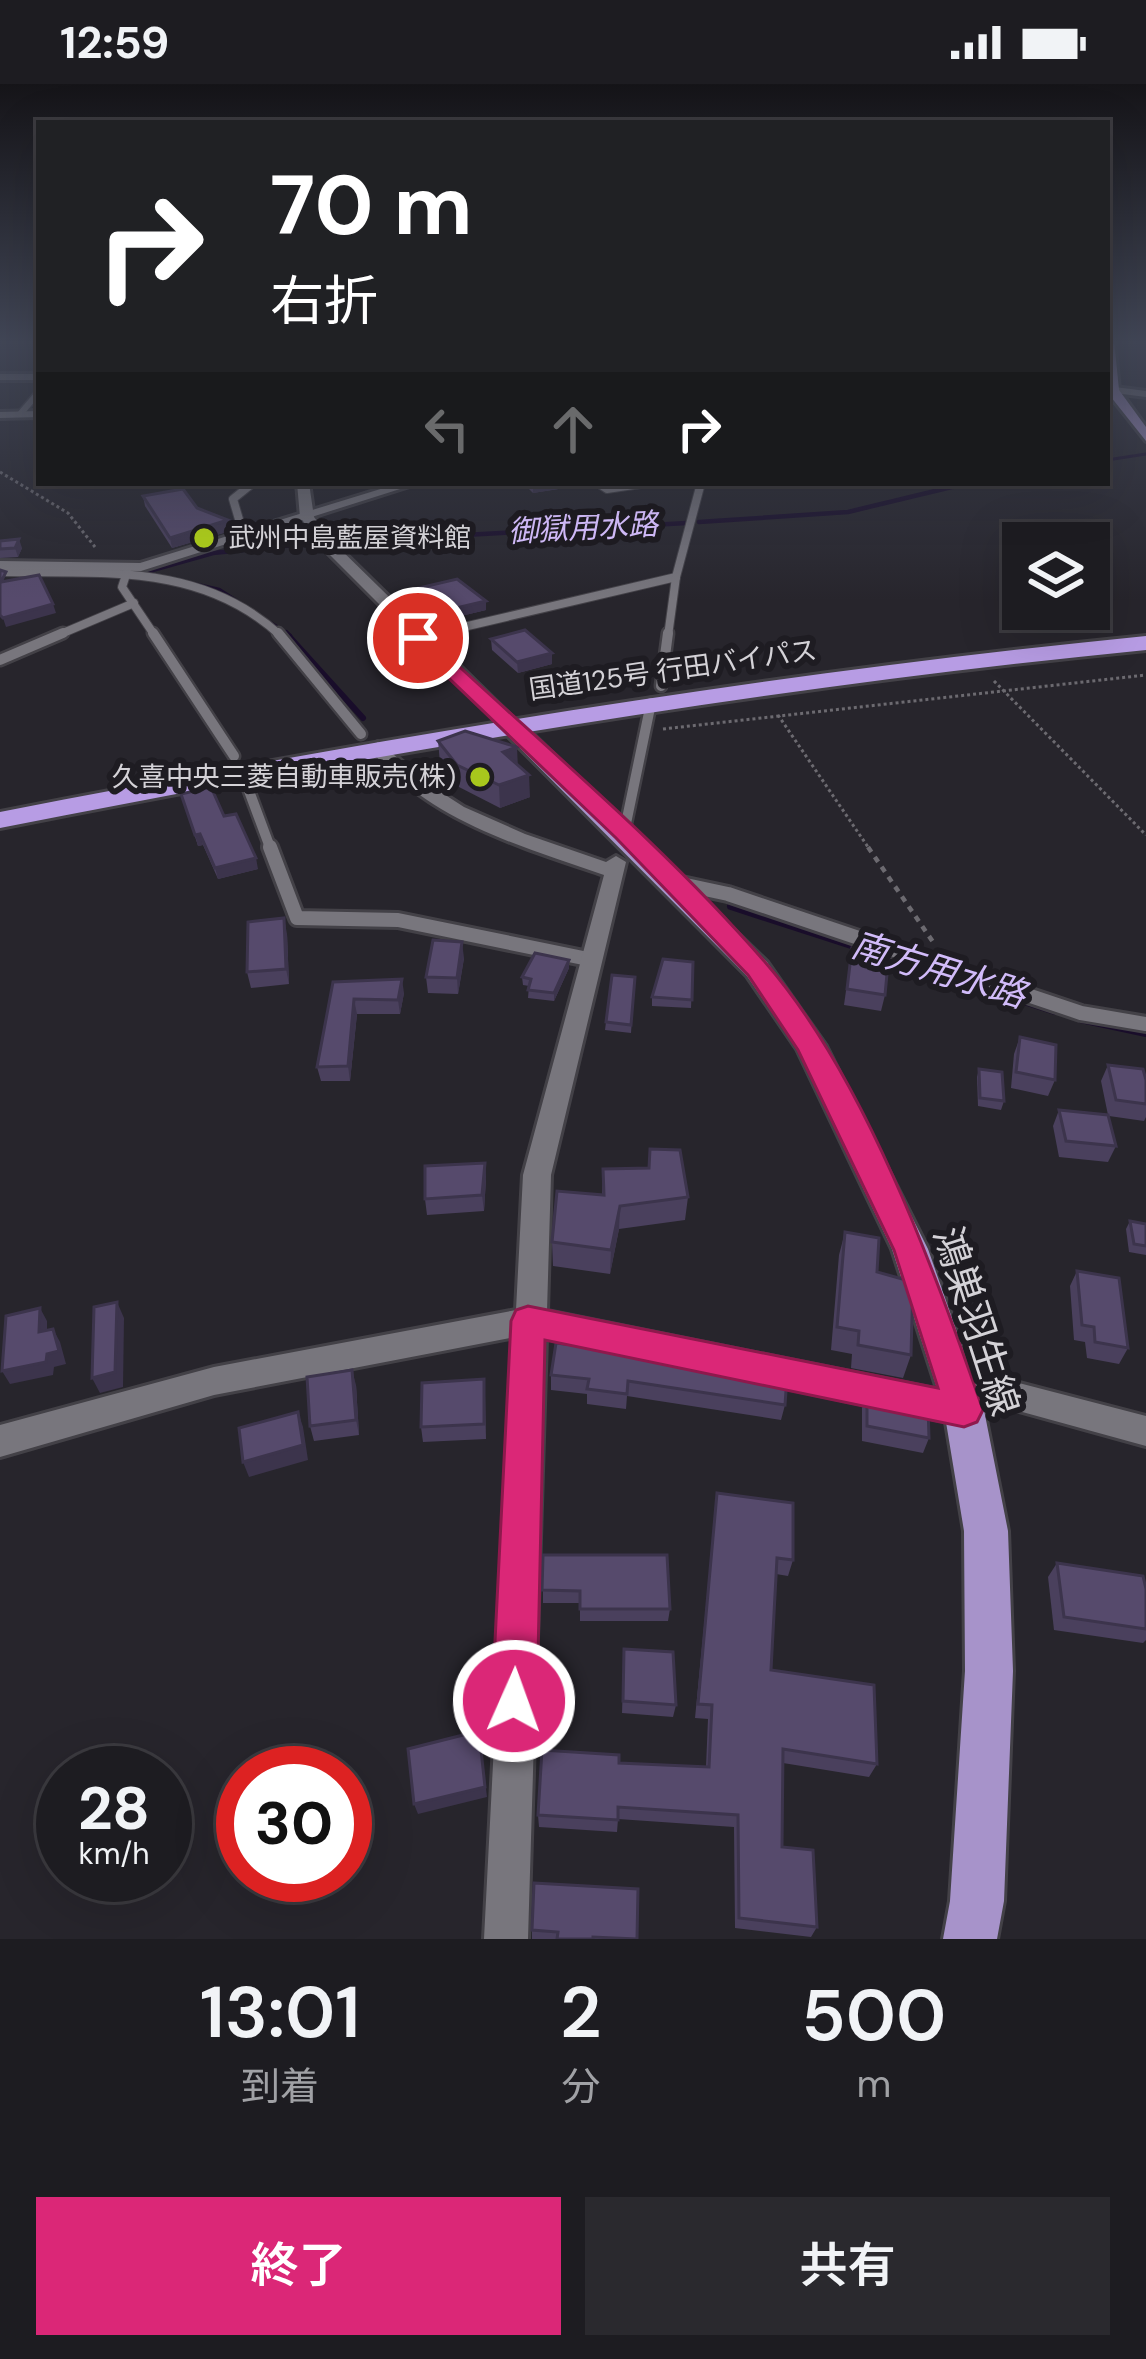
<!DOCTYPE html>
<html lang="ja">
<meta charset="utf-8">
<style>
body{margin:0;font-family:"DM Sans","Noto Sans JP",sans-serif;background:#2a292e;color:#f1f3f6;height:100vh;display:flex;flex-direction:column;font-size:45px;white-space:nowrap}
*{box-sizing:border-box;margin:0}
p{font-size:39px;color:#a0a1a5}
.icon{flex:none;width:66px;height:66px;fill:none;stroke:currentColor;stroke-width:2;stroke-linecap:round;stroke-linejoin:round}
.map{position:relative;height:1855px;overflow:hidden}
.details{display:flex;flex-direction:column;background:#1d1c21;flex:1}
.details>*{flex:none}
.hud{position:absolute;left:36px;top:36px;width:1074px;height:366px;border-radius:0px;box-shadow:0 12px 48px #0002,0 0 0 3px #3b3a3f;background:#202124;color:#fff;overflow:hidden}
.controls{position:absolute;left:1002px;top:438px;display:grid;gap:24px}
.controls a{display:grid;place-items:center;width:108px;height:108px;border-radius:0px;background:#1d1c21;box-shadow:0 12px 48px #0002,0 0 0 3px #3b3a3f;font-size:60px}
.speed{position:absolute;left:36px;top:1662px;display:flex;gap:24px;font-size:60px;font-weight:700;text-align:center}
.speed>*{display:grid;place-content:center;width:156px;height:156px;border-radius:50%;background:#1d1c21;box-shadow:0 12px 48px #0002,0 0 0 3px #3b3a3f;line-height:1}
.speed small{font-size:30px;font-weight:400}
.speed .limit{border:18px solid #d22;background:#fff;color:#111}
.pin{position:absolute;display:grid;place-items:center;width:102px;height:102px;color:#fff;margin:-51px;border:6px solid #fff;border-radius:50%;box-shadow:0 3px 12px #0007}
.me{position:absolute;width:132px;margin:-66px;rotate:2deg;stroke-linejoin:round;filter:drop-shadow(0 0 9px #0008)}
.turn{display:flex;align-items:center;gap:42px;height:252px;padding:0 36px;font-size:54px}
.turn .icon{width:156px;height:156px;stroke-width:2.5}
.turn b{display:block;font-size:84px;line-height:102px}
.lanes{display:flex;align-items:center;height:114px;padding:0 36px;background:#0003;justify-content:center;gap:60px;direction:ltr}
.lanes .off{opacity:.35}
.eta{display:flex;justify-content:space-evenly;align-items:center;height:204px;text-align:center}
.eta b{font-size:72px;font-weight:600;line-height:84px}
.primary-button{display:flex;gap:24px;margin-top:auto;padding:24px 36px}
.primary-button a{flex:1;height:138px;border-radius:0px;background:#db2777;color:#fff;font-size:48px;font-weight:600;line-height:138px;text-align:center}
.primary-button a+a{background:#2a292e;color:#f1f3f6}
.status{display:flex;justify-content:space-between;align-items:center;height:84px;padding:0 60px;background:#1d1c21;direction:ltr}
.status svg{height:33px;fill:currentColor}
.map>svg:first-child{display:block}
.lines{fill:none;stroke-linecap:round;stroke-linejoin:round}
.stream-far3{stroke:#190d2a;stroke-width:3}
.stream-far2{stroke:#190d2a;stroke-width:4.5}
.stream-far1{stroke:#190d2a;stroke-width:6}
.stream{stroke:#190d2a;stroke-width:8}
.service-far3-casing{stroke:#434147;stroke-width:9}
.service-far2-casing{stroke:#434147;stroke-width:10}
.service-far1-casing{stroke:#434147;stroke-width:15}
.service-casing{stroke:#434147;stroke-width:20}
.minor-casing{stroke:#434147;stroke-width:6}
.tertiary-casing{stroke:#434147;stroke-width:6}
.primary-casing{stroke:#434147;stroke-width:6}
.trunk-casing{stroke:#434147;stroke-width:6}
.path-far1{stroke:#6c6a70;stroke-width:3;stroke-dasharray:3 3;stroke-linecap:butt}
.path{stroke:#6c6a70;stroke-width:4.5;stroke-dasharray:6 6;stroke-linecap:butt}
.service-far3{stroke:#78767d;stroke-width:6}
.service-far2{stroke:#78767d;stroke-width:8}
.service-far1{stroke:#78767d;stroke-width:10}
.service{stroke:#78767d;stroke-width:14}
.minor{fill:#78767d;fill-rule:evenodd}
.tertiary{fill:#78767d;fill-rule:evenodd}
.primary{fill:#a793ca;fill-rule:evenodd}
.trunk{fill:#b79ce4;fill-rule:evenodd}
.wall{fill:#4a405d}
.shaded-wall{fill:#3c344c}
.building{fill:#564a6c;stroke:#3c344c;stroke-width:3}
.route{fill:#db2777;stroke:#8e194d;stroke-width:3}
.poi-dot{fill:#a8c71d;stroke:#1e1c22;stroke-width:4.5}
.labels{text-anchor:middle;stroke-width:12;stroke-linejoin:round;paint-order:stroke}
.far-poi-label{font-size:27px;fill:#d4d2d7;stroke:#1e1c22;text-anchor:start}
.far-street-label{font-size:27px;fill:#d4d2d7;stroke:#1e1c22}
.far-water-label{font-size:30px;font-style:italic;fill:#d1bbf9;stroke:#1e1c22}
.water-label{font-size:36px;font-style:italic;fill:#d1bbf9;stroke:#1e1c22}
.near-street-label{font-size:39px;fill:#d4d2d7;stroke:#1e1c22}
</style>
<div class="status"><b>12:59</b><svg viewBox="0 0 49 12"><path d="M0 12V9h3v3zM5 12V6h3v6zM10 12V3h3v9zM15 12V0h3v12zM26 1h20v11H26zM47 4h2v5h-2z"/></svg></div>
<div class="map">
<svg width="1146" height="1855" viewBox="0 0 1146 1855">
<rect width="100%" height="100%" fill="#27252c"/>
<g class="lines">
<path class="stream-far3" d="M1107,376L1146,370"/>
<g class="stream-far2">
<path d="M699,438L848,428L960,401"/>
<path d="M336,458L687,439"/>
<path d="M149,487L213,469L314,459"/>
<path d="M149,490L219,506L290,552"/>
</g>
<path class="stream-far1" d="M286,549L363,634"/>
<g class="stream">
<path d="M731,822L1055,927"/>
<path d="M1081,935L1146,949"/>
</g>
<defs>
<path id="service-far3" d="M21,329L39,308"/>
<g id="service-far2">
<path d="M598,399L607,405L647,399"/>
<path d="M243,449L233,415L253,399"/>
<path d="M0,488C102,490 201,478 281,552"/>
<path d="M127,488L122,503L155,552"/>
<path d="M56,552L134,519"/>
<path d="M425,552L676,493"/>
<path d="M668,552L676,493L701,399"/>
</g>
<g id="service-far1">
<path d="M153,549L234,672"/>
<path d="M278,549L361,650"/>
<path d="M418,554L438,549"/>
<path d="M0,576L63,549"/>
<path d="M661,602L668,549"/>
<path d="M242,688L271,766"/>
<path d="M624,749L651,619"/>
</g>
<g id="service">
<path d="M270,763L297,834L398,836L593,876"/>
<path d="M672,798L728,810L1081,929L1146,940"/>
</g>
<g id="minor">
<rect x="0" y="290" width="39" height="6"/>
<path d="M39,327V333L0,334V328Z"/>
<path d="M400,399H419L141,487L0,485V477L140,479Z"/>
<path d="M378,658L436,705L464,723L525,750L606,778L616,772L626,778L551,1091L547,1227L964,1311L976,1315L980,1326L976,1337L964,1341L546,1254L528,1855H484L515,1253L214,1311L0,1373V1341L214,1283L516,1226L523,1091L604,791C519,762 428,736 369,664Z"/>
</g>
<g id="tertiary">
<path d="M1107,302L1146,307V313L1107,308Z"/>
<path d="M297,399H309L314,433L332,457L516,637V645H504L322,463L300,433Z"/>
<path d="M954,1282L1146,1332V1362L943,1306L938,1296L943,1286Z"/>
</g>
<g id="primary">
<path d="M1107,256H1114L1119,306L1146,343V357L1107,308Z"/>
<path d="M510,634L518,636L767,878L826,962L928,1165L984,1326L1008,1447L1013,1587L1004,1817L997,1855H943L950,1817L965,1587L964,1447L944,1326L892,1165L797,965L747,892L502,646V636Z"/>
</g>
<path id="trunk" d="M1146,552V566C760,604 380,669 0,744V728C380,654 760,590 1146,552Z"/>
</defs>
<use href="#service-far3" class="service-far3-casing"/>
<use href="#service-far2" class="service-far2-casing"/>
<use href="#service-far1" class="service-far1-casing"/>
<use href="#service" class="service-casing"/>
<use href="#minor" class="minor-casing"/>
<use href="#tertiary" class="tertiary-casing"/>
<use href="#primary" class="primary-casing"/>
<use href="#trunk" class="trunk-casing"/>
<g class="path-far1">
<path d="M0,388L68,429L95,463"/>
<path d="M994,597L1146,751"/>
<path d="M778,631L870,766"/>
<path d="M663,645L1146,591"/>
</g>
<path class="path" d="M868,763L933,858"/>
<use href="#service-far3" class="service-far3"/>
<use href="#service-far2" class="service-far2"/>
<use href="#service-far1" class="service-far1"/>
<use href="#service" class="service"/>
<use href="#minor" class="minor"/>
<use href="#tertiary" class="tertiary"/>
<use href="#primary" class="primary"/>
<use href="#trunk" class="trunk"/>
</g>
<g class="wall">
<path d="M523,399H590V400L533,409Z"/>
<path d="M143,412L197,424L228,436L230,447L172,464L145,422Z"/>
<path d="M0,457L22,464L18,473L0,474Z"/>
<path d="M410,506L486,526L436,538L411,515Z"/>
<path d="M491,555L552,580L518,589L492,566Z"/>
<path d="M438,657L530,713L500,724L459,703L440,679Z"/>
<path d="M181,710L224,732L258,785L218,795L203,761L198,762Z"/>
<path d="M287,850L289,900L251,904L247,888Z"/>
<path d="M852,864L885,911L881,927L844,921Z"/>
<path d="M464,874L458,910L428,909L426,893Z"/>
<path d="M569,876V884L554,917L528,914L529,902L523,901L522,893Z"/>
<path d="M693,878L691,924L652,922V913Z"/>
<path d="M635,893L631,949L605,946L606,938Z"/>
<path d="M333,898L404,909L400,930H357L350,997H321L317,983Z"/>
<path d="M1020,953L1055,996L1048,1012L1011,1004L1014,970Z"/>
<path d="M1108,981L1146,996V1033L1144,1037L1109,1032L1116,1062L1108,1078L1059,1073L1053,1042L1059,1026L1108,1031L1101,997Z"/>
<path d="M979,985L1004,1017L1001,1026L978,1022L977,993Z"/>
<path d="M485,1079L486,1095L484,1127L427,1131L425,1115Z"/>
<path d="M603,1085L688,1113L685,1136L619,1145L610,1190L553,1182L552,1158L602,1110Z"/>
<path d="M1130,1137L1146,1140V1171L1129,1168L1126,1145Z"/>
<path d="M845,1148L877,1188L911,1271L903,1294L851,1284L852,1270L831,1266L839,1171Z"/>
<path d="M1077,1187L1128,1264L1119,1280L1087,1274L1085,1258L1074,1256L1070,1202Z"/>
<path d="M556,1259L785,1321L781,1336L627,1312L626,1325L587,1320V1310L551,1306V1291Z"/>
<path d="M356,1301L359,1351L314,1357L310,1342Z"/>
<path d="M867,1309L929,1354L923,1369L862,1357V1324Z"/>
<path d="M485,1311L486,1355L423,1358L421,1343Z"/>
<path d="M717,1409L793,1476L788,1492L776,1490L771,1586L877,1680L869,1693L783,1679L782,1763L817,1843L811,1853L735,1844L734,1743L618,1735L617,1748L539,1743L538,1731L619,1679L706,1683L708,1635L695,1634Z"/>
<path d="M543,1471L670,1525L668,1537H580V1519H543Z"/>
<path d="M1057,1479L1146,1505V1556L1143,1559L1054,1546L1048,1493Z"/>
<path d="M624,1565L676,1621L673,1633L622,1629Z"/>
<path d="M532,1846L637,1855H532Z"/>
</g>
<g class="shaded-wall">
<path d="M590,399V400L533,409V400Z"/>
<path d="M228,436L230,447L172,464L170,454Z"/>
<path d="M19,455L22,464L18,473L15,464Z"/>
<path d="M486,517V526L436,538L435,529Z"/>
<path d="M53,520L56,529L6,543L3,534Z"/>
<path d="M552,569V580L518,589L517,578Z"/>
<path d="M517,663L518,685L503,668Z"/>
<path d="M529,691L530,713L500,724L499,701Z"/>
<path d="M200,750L203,761L198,762L195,751Z"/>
<path d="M256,774L258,785L218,795L215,784Z"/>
<path d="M284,834L287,850L289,900L286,885Z"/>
<path d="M462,858L464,874L458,910L457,894Z"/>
<path d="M569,876V884L554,917V909Z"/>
<path d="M402,895L404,909L400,930L398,916Z"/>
<path d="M354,915L357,930L350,997L348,982Z"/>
<path d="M485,1079L486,1095L484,1127L482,1111Z"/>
<path d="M620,1122L619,1145L610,1190L611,1166Z"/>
<path d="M117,1218L124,1234L123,1303L100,1309L92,1294Z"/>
<path d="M40,1224L47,1237V1261L39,1248Z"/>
<path d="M53,1245L60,1258L66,1280L54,1283L53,1291L10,1300L2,1287L47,1270Z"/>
<path d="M352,1286L356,1301L359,1351L356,1336Z"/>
<path d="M298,1328L303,1343L308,1376L249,1393L243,1378Z"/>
<path d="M479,1647L487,1713L418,1730L414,1720Z"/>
</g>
<g class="building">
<path d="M183,405L197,424L228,436L170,454L143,412Z"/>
<path d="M19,455L15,464L0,465V457Z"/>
<path d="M0,486L6,488L1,498L39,491L53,520L3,534L0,531Z"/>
<path d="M457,495L486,517L435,529L410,506Z"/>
<path d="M525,546L552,569L517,578L491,555Z"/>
<path d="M465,647L517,663L503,668L529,691L499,701L457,681L438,657Z"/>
<path d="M211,703L224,732L236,730L256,774L215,784L200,750L195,751L181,710Z"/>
<path d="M284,834L286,885L247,888L248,838Z"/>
<path d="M433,856L462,858L457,894L426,893Z"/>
<path d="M852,864L889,869L885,911L847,905Z"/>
<path d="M535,869L569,876L554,909L528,906L531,895L522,893Z"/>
<path d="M663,875L693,878L692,916L652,913Z"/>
<path d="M612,891L635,893L631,941L606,938Z"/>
<path d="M402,895L398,916L354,915L348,982L317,983L333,898Z"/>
<path d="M1020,953L1056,961L1055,996L1016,988Z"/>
<path d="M1108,981L1143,985L1146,996V1020L1116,1016Z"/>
<path d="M979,985L1002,988L1004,1017L980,1014Z"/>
<path d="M1059,1026L1108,1031L1116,1062L1066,1057Z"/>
<path d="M650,1065L680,1066L688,1113L620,1122L611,1166L552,1158L557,1107L604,1111L603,1085L649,1084Z"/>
<path d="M485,1079L482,1111L425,1115V1082Z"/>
<path d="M1130,1137L1146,1140V1162L1134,1160Z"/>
<path d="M845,1148L879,1154L877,1188L913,1198L911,1271L858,1261L859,1247L837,1243Z"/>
<path d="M1077,1187L1119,1194L1128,1264L1095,1258L1094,1243L1082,1241Z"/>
<path d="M117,1218L115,1288L92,1294L94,1223Z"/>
<path d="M40,1224L39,1248L53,1245L59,1267L47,1270L46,1278L2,1287L6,1232Z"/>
<path d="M556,1259L694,1275L787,1293L785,1321L628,1297L627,1310L587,1305L589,1295L551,1291Z"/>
<path d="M352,1286L356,1336L310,1342L307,1293Z"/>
<path d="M484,1295V1340L421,1343L422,1299Z"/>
<path d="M867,1309L928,1322L929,1354L867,1342Z"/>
<path d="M298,1328L303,1361L243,1378L239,1344Z"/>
<path d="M717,1409L793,1419V1476L777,1474L771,1586L874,1601L877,1680L783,1665L782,1763L813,1766L817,1843L739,1834L738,1731L618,1723V1736L538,1731L542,1666L619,1671V1679L709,1683L712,1621L698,1620Z"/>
<path d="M543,1471H667L670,1525H580V1507L542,1506Z"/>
<path d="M1057,1479L1143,1492L1146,1505V1545L1064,1533Z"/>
<path d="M624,1565L673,1568L676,1621L623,1617Z"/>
<path d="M479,1647L485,1703L414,1720L408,1665Z"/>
<path d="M534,1799L638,1805L637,1855L593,1853V1855H557L558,1848L532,1846Z"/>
</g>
<linearGradient id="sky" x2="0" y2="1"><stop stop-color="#151418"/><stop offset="0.5" stop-color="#414656"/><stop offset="1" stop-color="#414656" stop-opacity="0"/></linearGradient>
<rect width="1146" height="516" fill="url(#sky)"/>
<path class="route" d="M411,550H424C538,657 663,760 765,878C865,993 933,1183 983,1326L977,1338L964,1343L545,1256L537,1617L530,1633L514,1639L499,1633L492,1617L511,1237L516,1226L528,1222L938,1304L894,1166L798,966L748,891L616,754L411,558Z"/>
<g class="poi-dot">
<circle cx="204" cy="454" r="12"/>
<circle cx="480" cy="693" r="12"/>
</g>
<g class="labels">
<g class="far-poi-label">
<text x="228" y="463">武州中島藍屋資料館</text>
<text x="456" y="702" text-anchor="end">久喜中央三菱自動車販売(株)</text>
</g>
<g class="far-street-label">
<text transform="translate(673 586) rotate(-8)" y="9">国道125号 行田バイパス</text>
</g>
<g class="far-water-label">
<text transform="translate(583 444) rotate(-3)" y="10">御獄用水路</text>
</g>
<g class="water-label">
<text transform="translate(939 885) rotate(17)" y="13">南方用水路</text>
</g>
<g class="near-street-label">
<text transform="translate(977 1237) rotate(72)" y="14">鴻巣羽生線</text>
</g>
</g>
</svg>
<div class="controls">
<a><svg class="icon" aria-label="layers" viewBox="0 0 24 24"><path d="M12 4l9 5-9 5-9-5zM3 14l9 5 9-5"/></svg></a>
</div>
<div class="speed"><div>28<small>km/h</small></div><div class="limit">30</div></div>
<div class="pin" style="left:418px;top:554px;background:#d93025"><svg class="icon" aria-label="arrive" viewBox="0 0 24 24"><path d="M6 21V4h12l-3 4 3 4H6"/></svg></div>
<svg class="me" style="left:514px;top:1617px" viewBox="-20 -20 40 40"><circle r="17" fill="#db2777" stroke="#fff" stroke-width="3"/><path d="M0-11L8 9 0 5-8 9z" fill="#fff"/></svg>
<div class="hud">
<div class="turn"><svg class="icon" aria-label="right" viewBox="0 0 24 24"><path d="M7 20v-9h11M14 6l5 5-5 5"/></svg><div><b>70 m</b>右折</div></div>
<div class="lanes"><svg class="icon off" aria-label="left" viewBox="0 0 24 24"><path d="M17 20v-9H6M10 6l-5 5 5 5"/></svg><svg class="icon off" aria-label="ahead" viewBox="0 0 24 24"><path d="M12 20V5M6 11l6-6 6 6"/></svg><svg class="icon" aria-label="right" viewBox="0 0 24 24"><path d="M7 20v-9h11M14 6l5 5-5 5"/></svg></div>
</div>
</div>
<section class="details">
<div class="eta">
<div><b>13:01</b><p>到着</p></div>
<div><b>2</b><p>分</p></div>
<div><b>500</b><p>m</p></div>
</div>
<div class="primary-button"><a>終了</a><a>共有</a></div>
</section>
